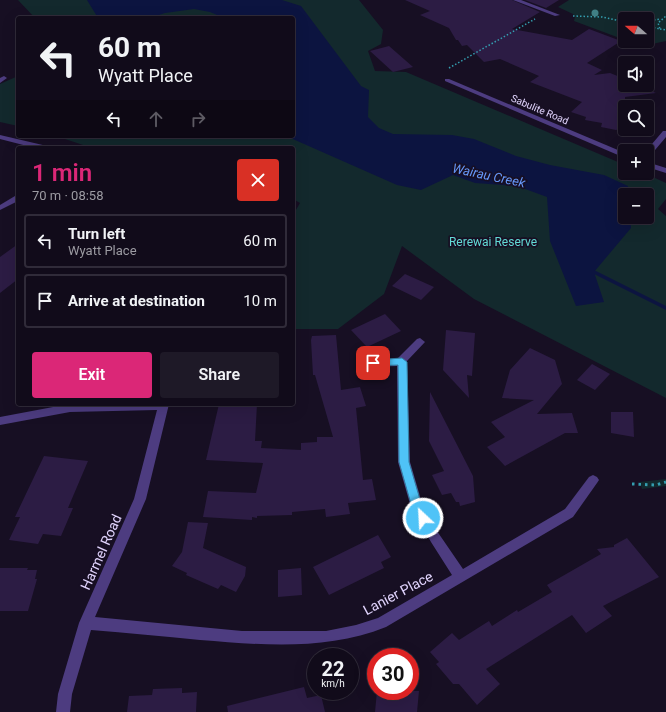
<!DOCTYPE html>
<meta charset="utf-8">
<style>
body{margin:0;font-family:Roboto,sans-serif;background:#1e1927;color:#f1f3f6;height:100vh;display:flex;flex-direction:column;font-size:15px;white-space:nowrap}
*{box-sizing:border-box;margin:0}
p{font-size:13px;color:#9c9ba2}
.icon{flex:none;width:22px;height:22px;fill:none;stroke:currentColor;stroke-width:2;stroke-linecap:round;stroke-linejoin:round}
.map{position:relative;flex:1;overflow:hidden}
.side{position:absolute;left:16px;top:146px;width:279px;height:260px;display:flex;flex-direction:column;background:#110b1a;border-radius:4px;box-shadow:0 4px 16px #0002,0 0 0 1px #302b39}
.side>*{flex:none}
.banner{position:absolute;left:16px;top:16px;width:279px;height:122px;border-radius:4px;box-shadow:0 4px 16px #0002,0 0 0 1px #302b39;background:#110b1a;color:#f1f3f6;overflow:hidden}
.needle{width:26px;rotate:290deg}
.controls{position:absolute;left:618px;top:12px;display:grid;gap:8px}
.controls a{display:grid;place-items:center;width:36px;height:36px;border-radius:4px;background:#110b1a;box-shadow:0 4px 16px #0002,0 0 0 1px #302b39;font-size:20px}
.speed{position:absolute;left:307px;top:648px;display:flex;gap:8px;font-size:20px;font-weight:700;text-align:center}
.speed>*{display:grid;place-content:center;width:52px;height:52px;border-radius:50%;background:#110b1a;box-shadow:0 4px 16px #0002,0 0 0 1px #302b39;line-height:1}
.speed small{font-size:10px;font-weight:400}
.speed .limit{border:6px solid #d22;background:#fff;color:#111}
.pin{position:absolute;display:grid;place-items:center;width:34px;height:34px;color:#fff;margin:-17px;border-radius:8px;box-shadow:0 2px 6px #0006}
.me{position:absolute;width:44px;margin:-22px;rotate:335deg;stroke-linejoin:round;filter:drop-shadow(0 0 3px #0008)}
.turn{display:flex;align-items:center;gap:14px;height:84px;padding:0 16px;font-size:18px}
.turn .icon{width:52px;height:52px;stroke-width:2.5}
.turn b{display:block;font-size:28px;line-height:34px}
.lanes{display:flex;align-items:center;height:38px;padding:0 16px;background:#0003;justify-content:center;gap:20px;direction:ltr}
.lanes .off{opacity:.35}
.round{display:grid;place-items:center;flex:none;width:42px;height:42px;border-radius:4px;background:#1e1927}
.headline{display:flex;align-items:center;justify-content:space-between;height:68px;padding:0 16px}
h1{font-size:24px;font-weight:600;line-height:30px;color:#db2777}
.action{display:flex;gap:8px;margin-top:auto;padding:8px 16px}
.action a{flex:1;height:46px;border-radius:4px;background:#db2777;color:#fff;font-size:16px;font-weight:600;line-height:46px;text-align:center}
.action a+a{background:#1e1927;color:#f1f3f6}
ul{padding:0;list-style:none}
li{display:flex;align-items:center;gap:12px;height:54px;margin:0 8px 6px;padding:0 8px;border:2px solid #302b39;border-radius:4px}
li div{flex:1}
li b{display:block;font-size:15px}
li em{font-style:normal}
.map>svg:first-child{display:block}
.green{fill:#13292d;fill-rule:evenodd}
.water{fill:#0c1440}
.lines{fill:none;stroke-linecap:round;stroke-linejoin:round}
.stream{fill:#0c1440;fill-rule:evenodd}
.building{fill:#2c1c44}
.path-far1{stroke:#349eb0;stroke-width:1.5;stroke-dasharray:1.5 2;stroke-linecap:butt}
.path{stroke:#349eb0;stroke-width:3;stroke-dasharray:2.5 4;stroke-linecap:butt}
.lane{fill:#4d3c80;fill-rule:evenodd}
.street{fill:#4d3c80;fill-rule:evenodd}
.tree{fill:#407f85}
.route{fill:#4fc3f7;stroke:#337fa1}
.labels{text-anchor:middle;stroke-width:3.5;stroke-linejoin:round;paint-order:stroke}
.far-street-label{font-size:10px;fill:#e1d4fd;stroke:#170f23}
.park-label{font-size:12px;fill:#62dad5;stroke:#170f23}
.water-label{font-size:13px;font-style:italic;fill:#6697f8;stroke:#170f23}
.near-street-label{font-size:14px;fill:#e1d4fd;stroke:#170f23}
</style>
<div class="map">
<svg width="666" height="712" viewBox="0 0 666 712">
<rect width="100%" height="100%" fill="#170f23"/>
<g class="green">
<path d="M18,0H359L383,30L381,44L368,51L375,71L406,72L625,165V173H644L666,183V199L658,209L666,216V398L474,299L402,246L384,294L338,329H293V215L300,203L293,199V148H92L56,136H293V18H35ZM625,195H647V217H625Z"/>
<path d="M569,0H666V41L643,46L629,41H647V19H625V40L574,21L575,17L573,14L558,7Z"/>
<path d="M18,76V126L0,122V84Z"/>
<path d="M666,479V486L642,489L640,482Z"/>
</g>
<path class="water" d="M87,0H282L301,6L361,86L369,90L368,117L379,128L393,134L452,135L474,139L516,156L550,165L604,175L628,186V195H625V217H630L631,228L594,272L604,302L576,306L550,241L547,197L517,186L475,183L453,175L421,190L397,185L286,136H293V18H224L210,12L194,9L165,13L150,18H98Z"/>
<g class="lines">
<path class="stream" d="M594,270L666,306V310L592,273L591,272L592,271Z"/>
</g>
<g class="building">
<path d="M405,0H512L540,12L512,29L572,40L589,29L621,41L587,63L602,70L594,75L610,73L625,79V85H638L656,93L625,97V128L616,130L601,127L602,123L585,120L586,117L571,112L582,102L530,82L539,76L500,59L484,62L467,45L462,46L458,40H456L449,28L420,15L430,11Z"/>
<path d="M525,0H559L546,8Z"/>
<path d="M389,46L413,67L393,72L370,51Z"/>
<path d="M18,244V279L0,293V257Z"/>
<path d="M405,274L434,287L421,300L392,286Z"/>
<path d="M385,314L401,331L367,347L351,330Z"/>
<path d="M446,330L475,333L472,376L467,375L469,398L443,370Z"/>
<path d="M336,335L341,390L360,387L366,406L356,408L363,480L372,479L376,500L348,503L350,514L326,517L325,509L292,512V515L257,516V518L252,517V520L203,517L208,491L256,493L263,463L206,460L219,404H257L255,441H262L261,448L301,450V443L317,442V437H333L315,375H313L311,340L312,336Z"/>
<path d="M530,348L555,360L562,384L537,414L572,413L578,433H565L505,466L487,447L505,437L491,422L534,400L502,398L510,370Z"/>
<path d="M592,364L610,374L595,390L577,380Z"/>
<path d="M430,392L473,476L475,502L460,506L459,502H456L451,493L442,495L432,475L444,471L429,441Z"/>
<path d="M611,412H633L634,437L611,433Z"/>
<path d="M44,456L88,461L68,508H73L61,536L43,534L38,544L9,540L20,517H15Z"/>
<path d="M188,522L208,523L203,548L246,567L245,576L236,592L221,585L218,589L186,575L187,573L172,566L182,552Z"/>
<path d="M378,535L391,557L381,562L384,568L329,595L313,567Z"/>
<path d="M627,538L659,577L603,606L612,616L586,633L572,615L486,669L500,684L477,705L459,684H453L436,664L439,662L430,652L452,633L459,640L489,621L492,626L517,610L518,612L552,592L547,585L601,554L597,549L614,547V545Z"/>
<path d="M0,568H28L27,570H37L35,579H37L28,611H0Z"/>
<path d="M301,568L302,595L278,597V570Z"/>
<path d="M304,687L307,698L321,695L325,712H228L227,706Z"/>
<path d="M182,688V693L197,692L196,712H127L129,696L152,695L153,689Z"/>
<path d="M377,691H419L417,712H375Z"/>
</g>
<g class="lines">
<g class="path-far1">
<path d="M573,16L602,17L625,22"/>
<path d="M647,21L660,19"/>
<path d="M647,26L660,29L658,23L666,16"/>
<path d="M660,29L666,30"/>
<path d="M449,68L535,19"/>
</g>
<path class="path" d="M632,484L656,485L666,482"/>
<path class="lane" d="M4,76L7,78L0,83V78Z"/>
<g class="street">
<path d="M513,0H521L560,15L555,16Z"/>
<path d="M445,79H449L625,153V158L445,81Z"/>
<path d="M663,131H666V137L650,156H647V151H646Z"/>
<path d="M0,135L47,146L48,148H35L0,139Z"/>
<path d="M647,162L666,168V173L647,167Z"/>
<path d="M15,196H18V201L0,210V205Z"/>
<path d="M420,338L425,342L407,361L410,462L422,503L439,534L463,569L565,509L589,477L593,475L597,477L599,480L597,483L573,517L386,627C326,651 262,645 200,640C163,636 127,633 91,630L72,694L70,712H56L58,694L79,623L134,499L157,410L70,412L0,425V417L69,404H169L146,499L95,617L242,631H326L356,625L378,618L452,575L431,542L410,504L398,462L397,366L373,367L369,366L368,363L369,360L373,359L398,358L417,339Z"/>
</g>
</g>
<circle class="tree" cx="595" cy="13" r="3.5"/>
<path class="route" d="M402,358L407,362L409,462L421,503L429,518L427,522L423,523L419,522L411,504L399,462L398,365L373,366L369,363L373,360Z"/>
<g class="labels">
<g class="far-street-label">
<text transform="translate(540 109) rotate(23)" y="4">Sabulite Road</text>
</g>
<g class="park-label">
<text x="493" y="246">Rerewai Reserve</text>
</g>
<g class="water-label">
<text transform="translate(489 175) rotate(12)" y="5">Wairau Creek</text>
</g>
<g class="near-street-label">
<text transform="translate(101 552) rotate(-66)" y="5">Harmel Road</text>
<text transform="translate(398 593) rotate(-28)" y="5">Lanier Place</text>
</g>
</g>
</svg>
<div class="controls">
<a><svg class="needle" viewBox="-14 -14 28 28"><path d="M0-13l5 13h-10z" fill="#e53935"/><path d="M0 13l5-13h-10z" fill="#9c9ba2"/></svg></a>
<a><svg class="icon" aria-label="sound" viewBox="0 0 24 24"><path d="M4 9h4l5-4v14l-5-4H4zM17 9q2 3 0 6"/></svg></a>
<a><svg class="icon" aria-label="search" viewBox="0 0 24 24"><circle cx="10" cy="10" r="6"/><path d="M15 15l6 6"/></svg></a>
<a>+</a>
<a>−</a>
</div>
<div class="speed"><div>22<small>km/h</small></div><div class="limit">30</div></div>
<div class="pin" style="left:373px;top:363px;background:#d93025"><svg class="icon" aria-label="arrive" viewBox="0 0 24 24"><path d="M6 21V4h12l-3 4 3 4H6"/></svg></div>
<svg class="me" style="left:423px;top:518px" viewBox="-20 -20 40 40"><circle r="17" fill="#4fc3f7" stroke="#fff" stroke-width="3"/><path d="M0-11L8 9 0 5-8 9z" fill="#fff"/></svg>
<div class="banner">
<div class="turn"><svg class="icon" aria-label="left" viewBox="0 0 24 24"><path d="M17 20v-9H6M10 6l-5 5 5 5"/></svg><div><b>60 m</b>Wyatt Place</div></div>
<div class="lanes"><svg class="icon" aria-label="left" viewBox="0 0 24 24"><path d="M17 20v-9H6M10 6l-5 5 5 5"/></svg><svg class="icon off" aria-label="ahead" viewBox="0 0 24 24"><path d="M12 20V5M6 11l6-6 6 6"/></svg><svg class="icon off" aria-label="right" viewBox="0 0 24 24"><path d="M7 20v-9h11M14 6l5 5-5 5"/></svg></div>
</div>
<section class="side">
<div class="headline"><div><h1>1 min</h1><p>70 m · 08:58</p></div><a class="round" style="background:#d93025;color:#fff"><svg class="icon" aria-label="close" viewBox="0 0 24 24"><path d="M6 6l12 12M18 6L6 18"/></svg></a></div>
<ul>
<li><svg class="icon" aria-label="left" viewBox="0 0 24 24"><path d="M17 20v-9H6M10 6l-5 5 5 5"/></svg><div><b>Turn left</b><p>Wyatt Place</p></div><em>60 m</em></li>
<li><svg class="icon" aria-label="arrive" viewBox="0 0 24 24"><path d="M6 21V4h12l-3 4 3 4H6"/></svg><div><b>Arrive at destination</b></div><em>10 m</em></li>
</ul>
<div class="action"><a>Exit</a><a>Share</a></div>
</section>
</div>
